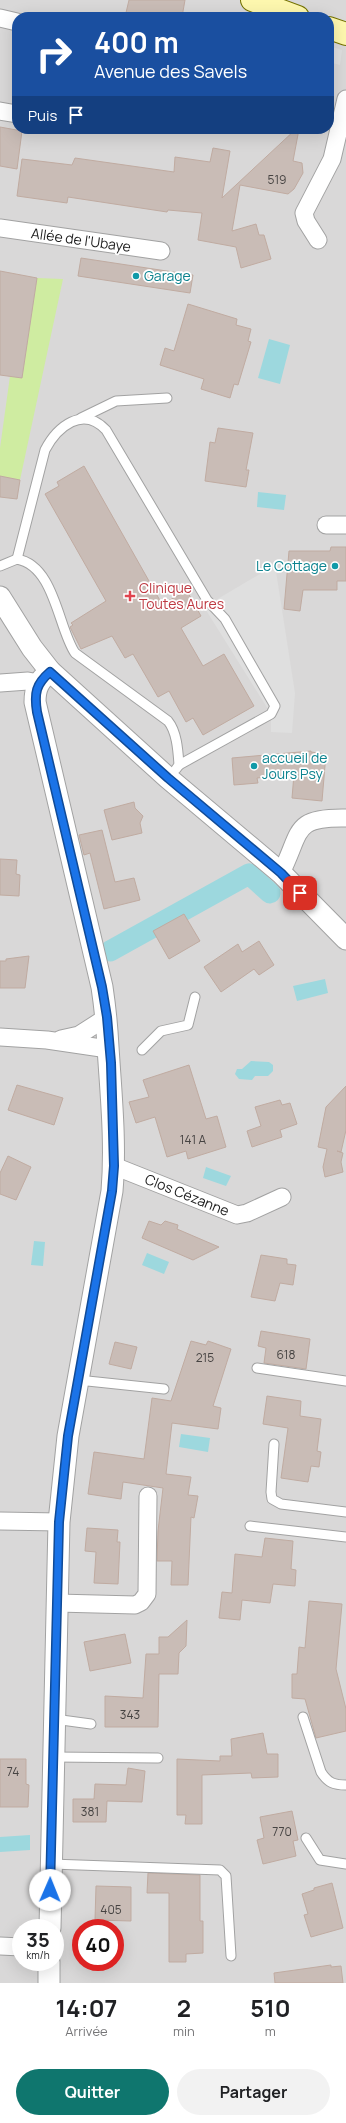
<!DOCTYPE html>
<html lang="fr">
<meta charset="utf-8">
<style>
body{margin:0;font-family:Manrope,sans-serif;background:#f2f2f2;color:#202124;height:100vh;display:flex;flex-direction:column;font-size:15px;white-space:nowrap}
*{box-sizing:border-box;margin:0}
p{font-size:13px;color:#757577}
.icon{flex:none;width:22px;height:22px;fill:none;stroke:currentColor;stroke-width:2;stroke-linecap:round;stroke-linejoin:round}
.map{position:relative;height:1983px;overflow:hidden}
.details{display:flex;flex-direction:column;background:#fff;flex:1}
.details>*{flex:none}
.top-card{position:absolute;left:12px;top:12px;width:322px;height:122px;border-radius:16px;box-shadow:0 4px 16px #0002;background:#1a4fa0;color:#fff;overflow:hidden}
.speed{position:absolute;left:12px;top:1919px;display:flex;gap:8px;font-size:20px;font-weight:700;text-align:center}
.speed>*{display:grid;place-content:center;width:52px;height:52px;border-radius:50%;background:#fff;box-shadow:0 4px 16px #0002;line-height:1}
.speed small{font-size:10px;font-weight:400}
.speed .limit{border:6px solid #d22;background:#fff;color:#111}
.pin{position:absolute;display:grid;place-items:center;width:34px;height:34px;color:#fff;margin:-17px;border-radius:8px;box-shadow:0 2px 6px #0006}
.me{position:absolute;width:44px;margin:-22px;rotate:1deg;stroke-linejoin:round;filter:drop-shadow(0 0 3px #0008)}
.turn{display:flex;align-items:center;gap:14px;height:84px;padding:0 16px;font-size:18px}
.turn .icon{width:52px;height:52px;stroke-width:2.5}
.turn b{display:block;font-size:28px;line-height:34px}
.then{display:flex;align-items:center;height:38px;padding:0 16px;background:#0003;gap:8px;font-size:15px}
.eta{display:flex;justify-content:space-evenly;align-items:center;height:68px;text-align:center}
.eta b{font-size:24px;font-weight:700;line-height:28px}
.action{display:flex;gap:8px;margin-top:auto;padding:8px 16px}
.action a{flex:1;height:46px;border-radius:24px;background:#0f766e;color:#fff;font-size:16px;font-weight:700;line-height:46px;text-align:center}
.action a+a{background:#f2f2f2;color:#202124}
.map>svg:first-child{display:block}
.residential{fill:#d9d8d8;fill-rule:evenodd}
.grass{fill:#cfeca1}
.parking{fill:#dfdfdf}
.water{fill:#9dd8de}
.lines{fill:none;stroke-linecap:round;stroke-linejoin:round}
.canal{stroke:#9dd8de;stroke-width:21}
.building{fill:#c9bcb6;stroke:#c0aba1}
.service-casing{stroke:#a2a2a2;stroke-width:11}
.minor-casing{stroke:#a2a2a2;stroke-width:19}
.tertiary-casing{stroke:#a2a2a2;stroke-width:23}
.secondary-casing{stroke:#747200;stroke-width:24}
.service{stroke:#fff;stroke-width:9}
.minor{stroke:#fff;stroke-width:17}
.tertiary{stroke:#fff;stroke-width:21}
.secondary{stroke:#fdf7ae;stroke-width:22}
.route-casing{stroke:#114b97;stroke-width:10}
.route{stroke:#1a73e8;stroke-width:7}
.culture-dot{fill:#0f9aa8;stroke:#fff;stroke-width:1.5}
.health-dot{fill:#e0444e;stroke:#fff;stroke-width:1.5}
.labels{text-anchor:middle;stroke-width:3.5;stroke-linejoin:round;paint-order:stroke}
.number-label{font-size:12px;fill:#464342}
.street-label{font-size:14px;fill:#1b1b1b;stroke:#fff}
.culture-label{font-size:14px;fill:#0d838f;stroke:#fff;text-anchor:start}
.health-label{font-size:14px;fill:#be3a42;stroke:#fff;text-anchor:start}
</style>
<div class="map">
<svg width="346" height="1983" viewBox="0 0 346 1983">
<rect width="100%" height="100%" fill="#ede7df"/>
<path class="residential" d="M0,0H346V1983H0ZM17,17H329V129H17ZM21,1928H55V1962H21ZM81,1928H115V1962H81Z"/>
<path class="grass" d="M37,278L63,279L20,480L0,476V448L10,376L22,378Z"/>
<g class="parking">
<path d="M329,46L342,50L340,65L329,62Z"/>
<path d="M275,565L295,693L292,733L271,732V714L204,607Z"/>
</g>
<g class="water">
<path d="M269,339L290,345L280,384L258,378Z"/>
<path d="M258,492L286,495L284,510L257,507Z"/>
<path d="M325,979L328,993L297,1001L293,986Z"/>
<path d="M251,1061L269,1062L273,1065V1071L268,1076H255L252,1080L239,1079L235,1074L237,1069H242Z"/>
<path d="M206,1167L231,1176L226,1186L203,1178Z"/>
<path d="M34,1241L45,1242L43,1266L31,1265Z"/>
<path d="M147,1253L169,1262L164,1274L142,1265Z"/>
<path d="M181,1434L210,1438L208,1452L179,1447Z"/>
<path d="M30,1835V1850L0,1852V1837Z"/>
</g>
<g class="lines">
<path class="canal" d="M110,951L249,874L270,893"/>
</g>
<g class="building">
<path d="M129,0H185L182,17H125Z"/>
<path d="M0,127L22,131L17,169L0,166Z"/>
<path d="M296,129H299L293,161L302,163L303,173L294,189L288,194L240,185L232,231L256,224L259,235H264L271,259L241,268L236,247L198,240L202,213L168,210L167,212L68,197L67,203L17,196L22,159L72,165L75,158L174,172L175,157L210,162L213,148L230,151L222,198Z"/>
<path d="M81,258L193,275L190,293L78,276Z"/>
<path d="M0,271L37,278L22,378L0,375Z"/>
<path d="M188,304L237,319L236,325L251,329L248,341L251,342L238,385L234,384L230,398L201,389L204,379L160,365L165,348L174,351Z"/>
<path d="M218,428L253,433L246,470H249L246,487L205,481L210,442L215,443Z"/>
<path d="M84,466L162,604L187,591L201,616L181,628L203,666L224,654L254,706L203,735L193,718L186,722L169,691L158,697L133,654L125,658L112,636L81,649L70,627L73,625L71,623L106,601L45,494L59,486L57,482Z"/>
<path d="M0,476L20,480L17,499L0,497Z"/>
<path d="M331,547H346V581H337V590H303L300,611L284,609L289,551H330Z"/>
<path d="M311,751V752L326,754L322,801L292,798L294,774L257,778L258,783L234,785L232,758Z"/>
<path d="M134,802L135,808L143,816L140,823L142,833L112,840L104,810Z"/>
<path d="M102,830L115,882L134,878L140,900L104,909L90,853L84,855L79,835Z"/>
<path d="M0,859L17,860L16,874L20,875L19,896L0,895Z"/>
<path d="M184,914L200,941L169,959L153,931Z"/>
<path d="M259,941L274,965L259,975L254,969L221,992L204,967L238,944L242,952Z"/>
<path d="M29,956L25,988H0V961H6V959Z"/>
<path d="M189,1065L206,1119L217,1116L226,1147L188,1159L186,1151L167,1157L155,1117L136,1123L129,1102L149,1097L143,1080Z"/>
<path d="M17,1085L63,1098L54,1125L8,1110Z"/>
<path d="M346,1086V1130L341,1152L337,1151L343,1153L341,1162L343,1172L325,1177L323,1167L327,1149L318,1147L326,1107Z"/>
<path d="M280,1100L282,1105L290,1103L297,1124L280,1130L282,1137L252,1147L247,1131L261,1126L255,1107Z"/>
<path d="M8,1156L31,1167L16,1200L0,1194V1173Z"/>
<path d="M149,1221L161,1225L165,1221L178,1225L177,1229L219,1247L193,1260L142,1238Z"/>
<path d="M261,1255L287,1259V1264L296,1265L293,1285L280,1283L275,1301L251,1297Z"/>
<path d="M261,1331L310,1339L306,1369L264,1363L266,1348L258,1346Z"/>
<path d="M191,1341L206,1345L208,1341L231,1349L213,1406L221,1408L218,1429L172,1423L166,1474L191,1477L188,1495L198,1496L194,1518L191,1517L188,1585H171L172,1561H157L158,1531L163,1488L123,1482L121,1499L88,1494L94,1452L144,1459L152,1398L171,1401Z"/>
<path d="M115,1342L137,1347L131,1369L109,1364Z"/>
<path d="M267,1396L301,1401L300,1416L321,1419L317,1451L321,1452L319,1467L311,1466L308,1482L281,1478L288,1428L263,1424Z"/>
<path d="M87,1528L118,1530L117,1542H120L118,1584L94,1583L96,1552L85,1551Z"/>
<path d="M265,1538L293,1541L291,1569L296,1570L295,1586L273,1584L270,1603L242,1600L240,1620L219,1618L222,1592L232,1593L235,1554L262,1557Z"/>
<path d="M309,1601L342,1604L336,1669L346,1709V1731L316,1738L305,1699L292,1698V1674H297L299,1647L305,1648Z"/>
<path d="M187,1620L186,1646L179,1653L178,1674H159L158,1727H105V1696L143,1698L146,1654H159V1637H168Z"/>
<path d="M125,1634L131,1663L90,1671L84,1642Z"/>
<path d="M263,1733L267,1754H278V1777L252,1778L251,1773L202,1775V1824H185L186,1815H177V1759L220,1761V1756H232L231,1739Z"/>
<path d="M0,1759H26V1784L29,1785L28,1807H0Z"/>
<path d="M128,1768L145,1771L142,1802L107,1801L106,1822H73V1799H94L95,1784L126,1785Z"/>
<path d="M292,1811L298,1840L293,1841L296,1856L263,1864L257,1840L264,1838L260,1817Z"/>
<path d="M148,1873L200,1875V1921H203V1953L186,1954V1962H169V1893H147Z"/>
<path d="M332,1883L343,1928L311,1937L304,1915L308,1914L302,1894L314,1890V1888Z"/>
<path d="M96,1886L131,1887V1921L95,1920Z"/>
<path d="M331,1965V1967L341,1966L343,1983H275L274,1973Z"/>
</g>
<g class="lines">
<defs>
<g id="service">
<path d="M81,418L116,401L167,398"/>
<path d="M17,559L45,450C57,427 83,405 106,430L207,600L225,619L275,706L271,714L179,765"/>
<path d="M0,566L17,559C55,566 58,628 75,653L168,721C177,732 178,751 179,765L176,769"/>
<path d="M142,1050L161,1031L188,1025L195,997"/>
<path d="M257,1368L346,1381"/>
<path d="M78,1380L164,1389"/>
<path d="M274,1444L271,1492L272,1499L281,1504L346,1512"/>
<path d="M250,1526L346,1537"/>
<path d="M303,1717L321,1772C328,1783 334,1785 346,1785"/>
<path d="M54,1719L91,1724"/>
<path d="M53,1757L158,1758"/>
<path d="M306,1838L320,1860L346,1864"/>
<path d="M51,1864L220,1870L226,1876L231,1956"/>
</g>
<g id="minor">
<path d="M0,18L17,22"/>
<path d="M0,111L17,114"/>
<path d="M0,228L161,251"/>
<path d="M318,240L306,221L304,213L332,159L346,99"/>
<path d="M326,525H346"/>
<path d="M0,683L28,681L39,683"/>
<path d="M281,873C302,831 292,817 346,818"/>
<path d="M0,1037L47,1040L108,1049"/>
<path d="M61,1039L79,1035L107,1017"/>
<path d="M114,1166L237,1215L247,1213L282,1197"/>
<path d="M0,1521L59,1522"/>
<path d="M57,1603L135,1605L141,1602L147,1594L148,1496"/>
<path d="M0,1946L21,1947"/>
</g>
<g id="tertiary">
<path d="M0,597L32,648L50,671L168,778L281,873L346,939"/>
<path d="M50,1928L59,1522L68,1436L112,1191C116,1143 111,1095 108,1047C107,1027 105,1007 102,987L35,702C35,687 39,681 50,671"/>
<path d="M49,1983V1962"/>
</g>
<g id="secondary">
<path d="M252,0L298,17"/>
<path d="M329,28L346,34"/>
</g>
</defs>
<use href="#service" class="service-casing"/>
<use href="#minor" class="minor-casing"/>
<use href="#tertiary" class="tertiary-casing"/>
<use href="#secondary" class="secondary-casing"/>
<use href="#service" class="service"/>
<use href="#minor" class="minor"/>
<use href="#tertiary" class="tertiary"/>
<use href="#secondary" class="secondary"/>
</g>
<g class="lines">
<defs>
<path id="route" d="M50,1890L59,1522L68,1436L112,1191L114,1166L111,1063L107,1017L102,987L37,712C34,693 36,684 50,672L168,778L281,873L300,893"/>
</defs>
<use href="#route" class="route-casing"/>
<use href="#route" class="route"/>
</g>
<g class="culture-dot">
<circle cx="136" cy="276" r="4"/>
<circle cx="335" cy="566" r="4"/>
<circle cx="254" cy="766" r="4"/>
</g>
<path class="health-dot" d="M128 590h4v4h4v4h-4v4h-4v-4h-4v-4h4z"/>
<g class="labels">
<g class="number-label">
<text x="277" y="184">519</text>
<text x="193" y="1144">141 A</text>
<text x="286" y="1359">618</text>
<text x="205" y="1362">215</text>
<text x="130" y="1719">343</text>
<text x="13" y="1776">74</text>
<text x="90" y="1816">381</text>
<text x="282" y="1836">770</text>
<text x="111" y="1914">405</text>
</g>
<g class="street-label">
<text transform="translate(81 240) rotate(8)" y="5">Allée de l'Ubaye</text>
<text transform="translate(187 1195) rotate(22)" y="5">Clos Cézanne</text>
</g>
<g class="culture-label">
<text x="144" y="281">Garage</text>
<text x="327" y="571" text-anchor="end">Le Cottage</text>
<text x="262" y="763">accueil de<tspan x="262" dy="16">Jours Psy</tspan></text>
</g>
<g class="health-label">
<text x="139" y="593">Clinique<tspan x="139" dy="16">Toutes Aures</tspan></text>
</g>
</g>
</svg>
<div class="speed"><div>35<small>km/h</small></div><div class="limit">40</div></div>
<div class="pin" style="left:300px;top:893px;background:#d93025"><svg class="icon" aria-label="arrive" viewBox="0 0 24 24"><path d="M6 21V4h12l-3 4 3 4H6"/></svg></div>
<svg class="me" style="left:50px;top:1890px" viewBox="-20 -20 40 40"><circle r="19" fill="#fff"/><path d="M0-13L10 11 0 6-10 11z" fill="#1a73e8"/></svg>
<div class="top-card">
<div class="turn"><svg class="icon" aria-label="right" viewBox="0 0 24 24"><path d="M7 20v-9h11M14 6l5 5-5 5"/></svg><div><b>400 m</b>Avenue des Savels</div></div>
<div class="then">Puis<svg class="icon" aria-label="arrive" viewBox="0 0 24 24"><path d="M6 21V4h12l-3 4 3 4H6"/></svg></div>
</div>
</div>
<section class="details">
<div class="eta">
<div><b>14:07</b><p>Arrivée</p></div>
<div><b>2</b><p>min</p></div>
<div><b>510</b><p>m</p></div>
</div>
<div class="action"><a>Quitter</a><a>Partager</a></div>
</section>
